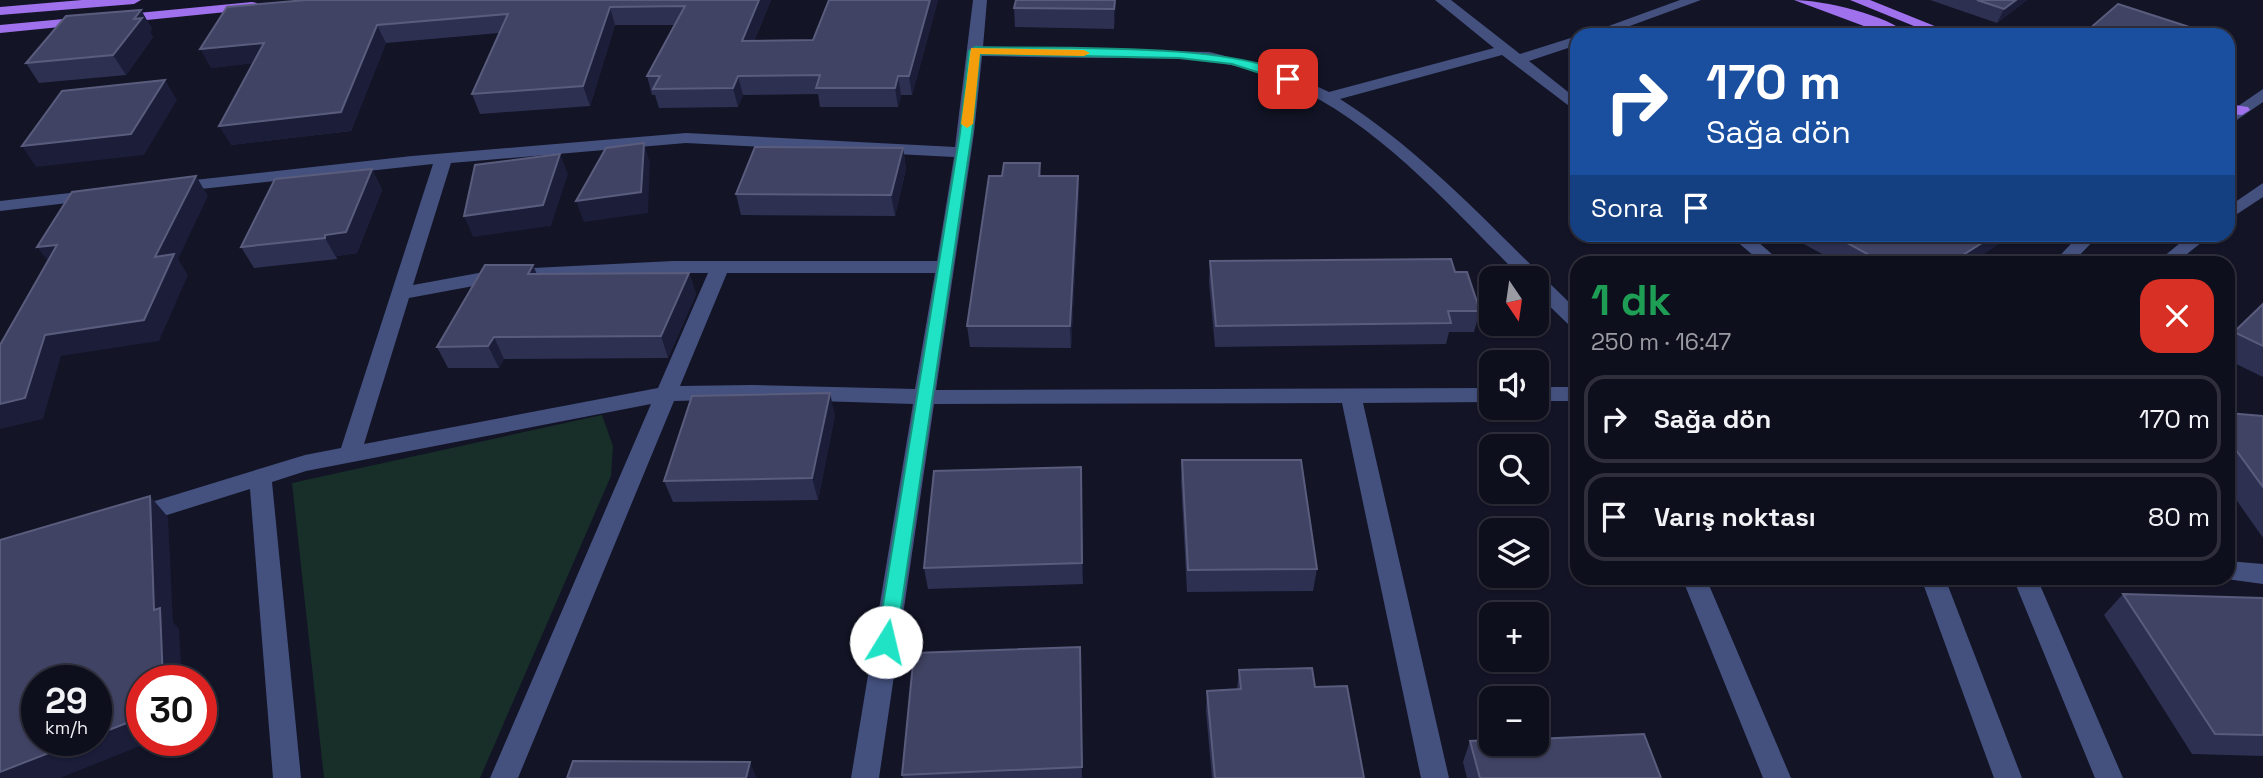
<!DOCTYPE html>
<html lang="tr">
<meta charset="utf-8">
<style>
body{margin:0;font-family:"Space Grotesk",sans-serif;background:#1c1d29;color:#f1f3f6;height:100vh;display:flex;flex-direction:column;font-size:26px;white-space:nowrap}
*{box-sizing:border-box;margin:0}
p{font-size:23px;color:#9b9ca3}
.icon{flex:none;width:38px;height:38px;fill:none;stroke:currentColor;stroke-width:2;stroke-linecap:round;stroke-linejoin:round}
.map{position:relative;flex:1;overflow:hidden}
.details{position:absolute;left:1570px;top:256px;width:665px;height:329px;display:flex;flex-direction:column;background:#0e0f1c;border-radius:21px;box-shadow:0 2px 5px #0004,0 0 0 2px #2e2f3b}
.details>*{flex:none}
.top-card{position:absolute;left:1570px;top:28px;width:665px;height:214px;border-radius:21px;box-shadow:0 2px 5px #0004,0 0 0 2px #2e2f3b;background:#1a4fa0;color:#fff;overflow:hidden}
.needle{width:46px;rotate:167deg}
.buttons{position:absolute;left:1479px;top:266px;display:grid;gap:14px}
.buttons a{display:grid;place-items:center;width:70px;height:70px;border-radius:14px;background:#0e0f1c;box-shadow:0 2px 5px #0004,0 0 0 2px #2e2f3b;font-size:35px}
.speed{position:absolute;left:21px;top:665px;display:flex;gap:14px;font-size:35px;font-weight:700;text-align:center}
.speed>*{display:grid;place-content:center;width:91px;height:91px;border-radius:50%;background:#0e0f1c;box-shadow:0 2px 5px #0004,0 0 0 2px #2e2f3b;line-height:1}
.speed small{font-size:18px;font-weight:400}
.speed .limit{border:10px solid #d22;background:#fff;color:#111}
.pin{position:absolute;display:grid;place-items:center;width:60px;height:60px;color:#fff;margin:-30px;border-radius:14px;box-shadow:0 4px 10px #0006}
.me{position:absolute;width:77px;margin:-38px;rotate:9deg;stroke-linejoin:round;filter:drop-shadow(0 0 5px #0008)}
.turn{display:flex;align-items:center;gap:24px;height:147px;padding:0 21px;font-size:32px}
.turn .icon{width:91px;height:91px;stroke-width:2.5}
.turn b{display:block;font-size:49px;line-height:60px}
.then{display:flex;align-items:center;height:66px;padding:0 21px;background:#0003;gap:14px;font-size:26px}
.round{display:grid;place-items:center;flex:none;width:74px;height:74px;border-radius:21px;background:#1c1d29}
.overview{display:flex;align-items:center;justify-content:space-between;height:119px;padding:0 21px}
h1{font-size:42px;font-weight:700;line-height:52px;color:#1e9e55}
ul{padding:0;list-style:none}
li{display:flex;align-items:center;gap:21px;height:88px;margin:0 14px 10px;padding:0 7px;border:4px solid #2e2f3b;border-radius:21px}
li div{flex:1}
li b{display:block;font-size:26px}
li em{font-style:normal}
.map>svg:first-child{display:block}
.green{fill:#172f28}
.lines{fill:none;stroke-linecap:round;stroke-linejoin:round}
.minor{fill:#44517f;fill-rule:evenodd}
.major{fill:#9f71ed;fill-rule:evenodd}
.wall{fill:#2e3052}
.shaded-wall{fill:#1b1d39}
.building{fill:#414364;stroke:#595c7c;stroke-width:2}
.route{fill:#20e3c5;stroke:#159480;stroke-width:2}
.slow{fill:#f59e0b}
</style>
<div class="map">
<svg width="2263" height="778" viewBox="0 0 2263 778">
<rect width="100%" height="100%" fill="#131426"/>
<path class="green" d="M602,415L613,446L611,476L480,778H324L292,483Z"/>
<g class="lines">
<g class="minor">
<path d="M973,0H987L983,47L1210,52L1286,72L1329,92L1494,48L1435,0H1451L1520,54L1577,36V45L1529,61L1577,99V112L1502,55L1340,99C1430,156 1500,237 1577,310V327L1570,326L1536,293V278H1522C1438,195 1349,87 1226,64C1193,57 1159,59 1125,58C1077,58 1030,57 982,56L974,133L936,390L1491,388V402L1363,403L1449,778H1421L1342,403L934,404L879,778H851L913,404L751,399L674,401L518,778H490L651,404L306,471L272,482L301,778H273L250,489L132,526L124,523L120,517L124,511L132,508L305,455L341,448L433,164L173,192L164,187L167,183L412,156L686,133L955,147ZM686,143L954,157L937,261H673L495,270L413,285L451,163ZM673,273H708L658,388L364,444L409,298L495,282ZM727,273H935L915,389L751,385L680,386Z"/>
<path d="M1680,0H1701L1605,35H1584Z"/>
<path d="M2263,89V102L2228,126V113Z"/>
<path d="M2263,183V197L2228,220V207Z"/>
<path d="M96,190L102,191L105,195L102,199L0,211V201Z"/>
<path d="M1728,234H1749L1781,262H1761Z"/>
<path d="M2080,234H2100L2073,262H2054Z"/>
<path d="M2191,234H2212L2177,262H2157Z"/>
<rect x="1536" y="387" width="41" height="14"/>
<path d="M2228,561L2263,564V584L2219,578H2228Z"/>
<path d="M1682,578H1706L1791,778H1763Z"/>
<path d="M1921,578H1945L2022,778H1994Z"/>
<path d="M2013,578H2037L2123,778H2095Z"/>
</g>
<g class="major">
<path d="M82,0H141L134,4L0,15V7Z"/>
<path d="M1794,0C1822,0 1889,15 1908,35H1888Z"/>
<path d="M1850,0H1870L1957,35H1936Z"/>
<path d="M252,2L257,3V9L117,23L110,19L117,15Z"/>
<path d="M85,17L90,18V24L0,33V25Z"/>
<path d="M2228,104L2248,107L2250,110L2242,115L2228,114Z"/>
</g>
</g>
<g class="wall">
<path d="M771,0L754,41L813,40L829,0H938L912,95H901L898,107H820L818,94L743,95L738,107L659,108L655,95H652L647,76L675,25H615L590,106L480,114L472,94L499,33L386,43L351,131L231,145L253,63L211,68L227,7Z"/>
<path d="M1016,0H1116L1114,29L1015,27L1014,8Z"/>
<path d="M1930,0H2027L1997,23Z"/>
<path d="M141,10L152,29L150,32L153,37L126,75L39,83L26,63Z"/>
<path d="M2088,30L2214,35H2085Z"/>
<path d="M903,148L906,169L895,216L741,215L736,194Z"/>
<path d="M1040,163L1041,176H1078L1079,197L1071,348L970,347L967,326L1002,176Z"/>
<path d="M372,169L382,190L357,253L337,256V259L254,268L241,247Z"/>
<path d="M1803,234H2014L1971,262H1837L1800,242Z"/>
<path d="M1210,261L1455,272L1480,311L1474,332H1449L1446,344L1215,347L1209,282Z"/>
<path d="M689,273L696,294L668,358L504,359L499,368H448L437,347L537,274Z"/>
<path d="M2263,304V377L2228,360V339L2234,332Z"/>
<path d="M2228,413L2263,416V538L2228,488Z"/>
<path d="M835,415L818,500L673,502L664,481Z"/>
<path d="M1182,460L1317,569L1313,591L1187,592L1181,482Z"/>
<path d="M1081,467L1083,584L928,589L924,568Z"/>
<path d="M2123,594L2263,598V756L2192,754L2104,615Z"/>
<path d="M1080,647L1082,778H903L902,775Z"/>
<path d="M1239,670L1315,687L1364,778H1212L1206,711L1207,691L1237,689Z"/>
<path d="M1470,741L1661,778H1467L1463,762Z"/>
</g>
<g class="shaded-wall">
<path d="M759,0H771L746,59L742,41Z"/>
<path d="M930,0H938L912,95L909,76Z"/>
<path d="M1115,0H1116L1114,29V9Z"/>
<path d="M2016,0H2027L1997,23L2004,9Z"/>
<path d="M610,7L615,25L590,106L583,86Z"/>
<path d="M141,10L152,29L150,32L153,37L126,75L113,55L134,19Z"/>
<path d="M377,25L386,43L351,131L231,145L219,126Z"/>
<path d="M264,43L274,61L211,68L200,49Z"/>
<path d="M738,76L743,95L738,107L733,88Z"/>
<path d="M898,76L901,95L898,107L895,88Z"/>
<path d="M165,80L177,100L144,155L36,167L22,146Z"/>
<path d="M644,143L650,163L648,213L584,222L576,201Z"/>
<path d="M903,148L906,169L895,216L891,195Z"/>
<path d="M560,154L568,174L551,226L473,237L464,216Z"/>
<path d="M372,169L382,190L357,253L337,256V259L325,238V235Z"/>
<path d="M196,176L208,196L178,259L188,275L159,341L61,356L43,419L0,429V404L45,335L155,257Z"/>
<path d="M1078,176L1079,197L1071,348L1070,326Z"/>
<path d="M1996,234H2014L1971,262H1952Z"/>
<path d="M57,245L53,268L37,247Z"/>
<path d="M533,265L542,286L528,274Z"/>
<path d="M689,273L696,294L668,358L661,336Z"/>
<path d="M494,337L504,359L499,368L488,346Z"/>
<path d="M830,393L835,415L818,500L812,478Z"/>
<path d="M1081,467L1082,488L1083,584L1082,563Z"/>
<path d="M150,496L168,517L173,622L179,629L182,681H163L154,610Z"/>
<path d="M1080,647L1081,668L1082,778V767Z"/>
<path d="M142,717V740H155L60,778H0V772L82,740H96V735Z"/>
<path d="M750,762L757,778H746Z"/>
</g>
<g class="building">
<path d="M306,0H759L742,41L813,40L829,0H930L909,76H898L895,88H816L820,75L738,76L733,88L653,89L660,76H647L685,6L610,7L583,86L472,94L508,14L377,25L341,112L219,126L264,43L200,49L227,7Z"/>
<path d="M1016,0H1115L1114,9L1014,8Z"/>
<path d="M1977,0H2016L2004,9Z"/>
<path d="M2118,4L2214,35H2103L2088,30Z"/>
<path d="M141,10L134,19L142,18L113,55L26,63L66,16Z"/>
<path d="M165,80L131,134L22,146L62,91Z"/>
<path d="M644,143L641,192L576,201L606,148Z"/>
<path d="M755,147L903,148L891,195L736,194Z"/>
<path d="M560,154L543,205L464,216L475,165Z"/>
<path d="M1004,163H1040L1039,176H1078L1070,326H967L989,176H1002Z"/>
<path d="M372,169L346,232L325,235V238L241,247L275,179Z"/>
<path d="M196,176L155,257L174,254L144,320L45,335L25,398L0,404V345L57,245L37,247L72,192Z"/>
<path d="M1831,234H1996L1952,262H1882Z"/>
<path d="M1451,259L1455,272H1467L1480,311H1448L1451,323L1216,326L1210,261Z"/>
<path d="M485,265H533L528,274L689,273L661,336L494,337L488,346L437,347Z"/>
<path d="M2263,304V346L2234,332Z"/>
<path d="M830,393L812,478L664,481L692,396Z"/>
<path d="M2228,413L2263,416V487L2228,439Z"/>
<path d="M1182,460H1301L1317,569L1188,570Z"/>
<path d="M1081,467L1082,563L924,568L934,471Z"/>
<path d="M150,496L154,610L160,608L163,681H142V717L96,735V681H37V740H82L0,772V540Z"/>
<path d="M2123,594L2263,598V735L2215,734Z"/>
<path d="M1080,647L1082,767L902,775L914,653Z"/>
<path d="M1312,668L1315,687L1347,686L1364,778H1215L1207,691L1241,689L1239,670Z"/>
<path d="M1644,734L1661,778H1480L1470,741L1491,740V744H1536V739Z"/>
<path d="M573,761L750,762L746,778H567Z"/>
</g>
<path class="route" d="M975,47C1041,49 1247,41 1294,79L1288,82L1232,64L1179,58L980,54L972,133L896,642L893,648H879L877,642L960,133L969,51Z"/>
<path class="slow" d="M971,48L1084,50L1090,53L1084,56L980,54L973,124L967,128L961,124Z"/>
</svg>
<div class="buttons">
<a><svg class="needle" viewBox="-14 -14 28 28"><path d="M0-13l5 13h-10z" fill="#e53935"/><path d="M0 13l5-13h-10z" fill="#9b9ca3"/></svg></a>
<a><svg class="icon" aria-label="sound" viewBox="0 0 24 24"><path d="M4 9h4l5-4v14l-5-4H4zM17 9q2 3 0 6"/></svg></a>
<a><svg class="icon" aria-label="search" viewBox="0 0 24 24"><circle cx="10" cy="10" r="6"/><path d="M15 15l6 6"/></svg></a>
<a><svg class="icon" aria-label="layers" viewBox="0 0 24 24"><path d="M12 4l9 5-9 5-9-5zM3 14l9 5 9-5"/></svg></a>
<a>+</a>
<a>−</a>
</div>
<div class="speed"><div>29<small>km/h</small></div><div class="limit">30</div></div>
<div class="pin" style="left:1288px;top:79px;background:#d93025"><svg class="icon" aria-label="arrive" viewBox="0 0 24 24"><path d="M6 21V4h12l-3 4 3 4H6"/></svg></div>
<svg class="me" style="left:886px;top:642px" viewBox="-20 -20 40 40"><circle r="19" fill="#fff"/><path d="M0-13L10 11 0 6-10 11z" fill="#20e3c5"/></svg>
<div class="top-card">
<div class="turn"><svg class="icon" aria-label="right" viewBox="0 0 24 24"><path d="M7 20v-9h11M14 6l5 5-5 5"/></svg><div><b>170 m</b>Sağa dön</div></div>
<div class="then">Sonra<svg class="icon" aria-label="arrive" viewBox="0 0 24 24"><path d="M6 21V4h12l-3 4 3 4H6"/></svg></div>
</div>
<section class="details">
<div class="overview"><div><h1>1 dk</h1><p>250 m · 16:47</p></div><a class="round" style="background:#d93025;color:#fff"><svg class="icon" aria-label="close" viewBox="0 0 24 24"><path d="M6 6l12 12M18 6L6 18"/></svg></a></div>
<ul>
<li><svg class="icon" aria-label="right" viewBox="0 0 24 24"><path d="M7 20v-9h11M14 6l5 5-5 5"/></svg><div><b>Sağa dön</b></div><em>170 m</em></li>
<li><svg class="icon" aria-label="arrive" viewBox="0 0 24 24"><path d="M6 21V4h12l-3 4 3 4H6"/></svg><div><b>Varış noktası</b></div><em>80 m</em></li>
</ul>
</section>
</div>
